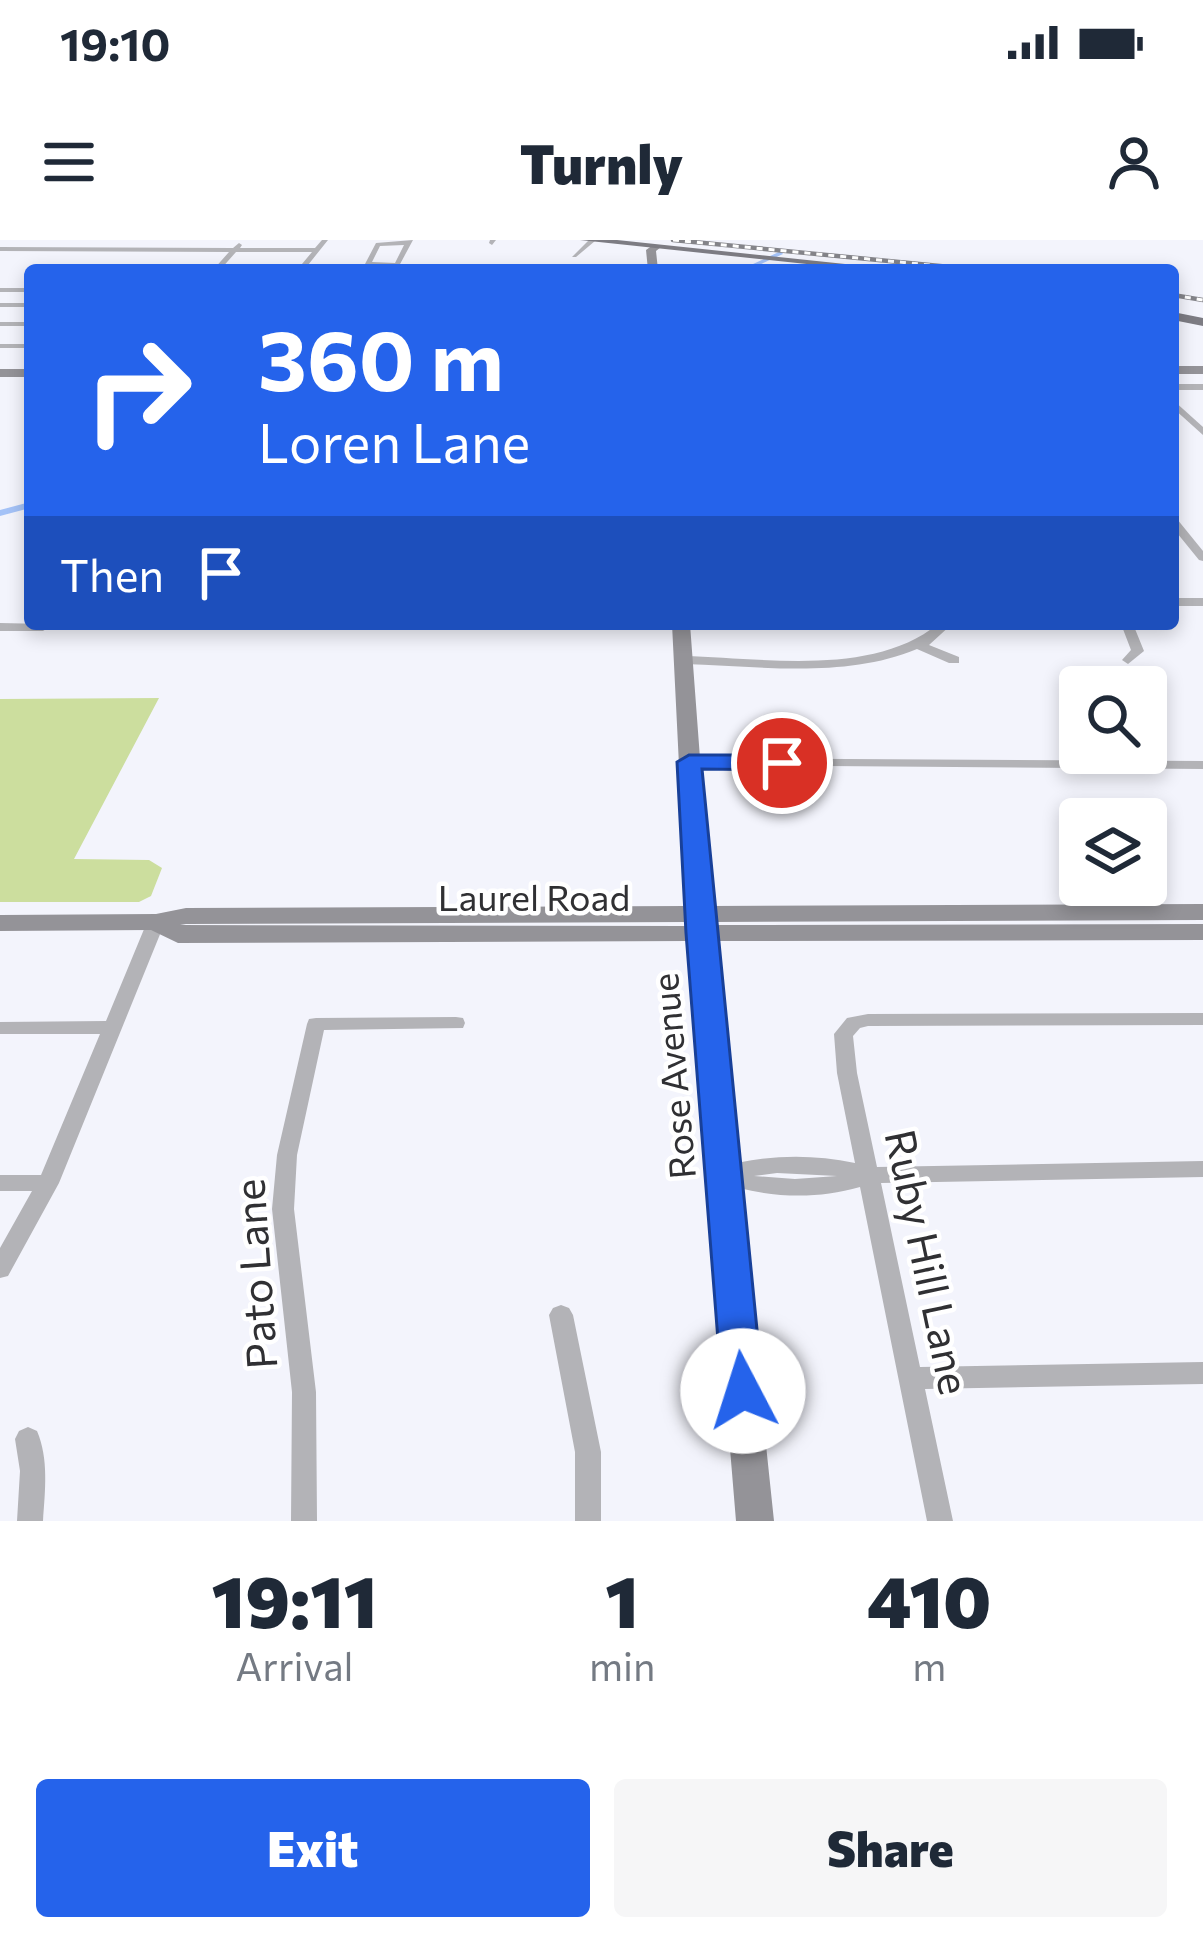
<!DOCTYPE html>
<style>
body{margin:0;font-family:Commissioner,sans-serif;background:#f6f6f7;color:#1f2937;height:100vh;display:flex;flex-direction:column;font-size:45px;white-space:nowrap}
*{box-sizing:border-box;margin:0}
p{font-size:39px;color:#747a83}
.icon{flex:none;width:66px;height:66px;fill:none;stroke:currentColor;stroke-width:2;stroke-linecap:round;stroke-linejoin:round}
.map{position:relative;height:1281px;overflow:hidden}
.sheet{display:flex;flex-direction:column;background:#fff;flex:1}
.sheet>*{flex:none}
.guide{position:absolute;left:24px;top:24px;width:1155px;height:366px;border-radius:12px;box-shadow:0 6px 18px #0003;background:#2563eb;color:#fff;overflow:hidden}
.buttons{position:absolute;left:1059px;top:426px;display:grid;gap:24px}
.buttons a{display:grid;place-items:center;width:108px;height:108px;border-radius:12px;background:#fff;box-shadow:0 6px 18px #0003;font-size:60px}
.pin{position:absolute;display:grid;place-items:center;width:102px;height:102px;color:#fff;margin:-51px;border:6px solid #fff;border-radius:50%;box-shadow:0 3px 12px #0007}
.me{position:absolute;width:132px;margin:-66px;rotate:355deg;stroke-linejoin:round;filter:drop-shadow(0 0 9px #0008)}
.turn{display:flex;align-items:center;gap:42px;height:252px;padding:0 36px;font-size:54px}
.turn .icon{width:156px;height:156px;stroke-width:2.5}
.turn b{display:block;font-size:84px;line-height:102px}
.then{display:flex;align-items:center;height:114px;padding:0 36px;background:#0003;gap:24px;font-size:45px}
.eta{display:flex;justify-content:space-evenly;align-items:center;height:204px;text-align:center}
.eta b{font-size:72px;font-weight:800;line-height:84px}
.button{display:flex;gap:24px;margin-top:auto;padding:24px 36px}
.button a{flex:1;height:138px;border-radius:12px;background:#2563eb;color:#fff;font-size:48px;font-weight:800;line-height:138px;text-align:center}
.button a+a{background:#f6f6f7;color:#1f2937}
.status{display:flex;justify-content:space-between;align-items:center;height:84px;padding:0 60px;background:#fff;direction:ltr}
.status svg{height:33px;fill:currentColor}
header{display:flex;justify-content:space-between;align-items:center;height:156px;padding:0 36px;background:#fff;font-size:54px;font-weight:800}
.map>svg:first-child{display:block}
.green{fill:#ccde9e}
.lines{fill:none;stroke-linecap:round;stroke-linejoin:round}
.canal{fill:#a4c2f7;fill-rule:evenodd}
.street{fill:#b3b3b7;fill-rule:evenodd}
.secondary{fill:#949398;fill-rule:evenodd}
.primary{fill:#7d7c83;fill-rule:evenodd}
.rail-casing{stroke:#848489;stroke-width:4.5}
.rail{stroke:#fff;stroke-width:3;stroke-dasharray:6;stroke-linecap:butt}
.route{fill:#2563eb;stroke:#184099;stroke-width:3}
.labels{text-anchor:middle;stroke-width:9;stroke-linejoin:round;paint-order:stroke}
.street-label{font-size:36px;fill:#303033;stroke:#fff}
.near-street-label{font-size:42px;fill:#303033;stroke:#fff}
</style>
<div class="status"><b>19:10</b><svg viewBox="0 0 49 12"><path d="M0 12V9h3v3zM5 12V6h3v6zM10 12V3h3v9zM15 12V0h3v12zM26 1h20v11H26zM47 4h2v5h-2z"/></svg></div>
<header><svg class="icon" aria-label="menu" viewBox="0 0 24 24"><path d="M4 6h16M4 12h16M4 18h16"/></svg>Turnly<svg class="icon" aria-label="person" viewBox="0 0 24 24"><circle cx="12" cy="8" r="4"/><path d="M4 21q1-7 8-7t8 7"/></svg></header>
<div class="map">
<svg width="1203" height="1281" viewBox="0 0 1203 1281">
<rect width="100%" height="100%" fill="#f3f4fc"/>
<path class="green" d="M159,458L74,619L149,620L162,628L151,656L139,662H0V459Z"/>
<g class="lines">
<g class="canal">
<path d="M781,11L783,14L748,30H740Z"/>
<path d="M30,262V268L0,276V270Z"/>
</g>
<g class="street">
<path d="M322,0H328L304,30H297L312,12H236L220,30H213L229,12L0,11V7L233,8L239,3L242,5L240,8H315Z"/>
<path d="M413,0L399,26L365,24L376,3ZM404,5L395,23L372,22L380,6Z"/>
<path d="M490,0H496L492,5L489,3Z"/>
<path d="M589,0L595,1L576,17H572Z"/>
<rect x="0" y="48" width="30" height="4"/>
<rect x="0" y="63" width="30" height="4"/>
<rect x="0" y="82" width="30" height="4"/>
<rect x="0" y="104" width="30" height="4"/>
<rect x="1173" y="144" width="30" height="6"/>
<path d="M1173,160L1203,187V195L1173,168Z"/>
<path d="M1173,278L1177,279L1203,311V321L1199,320L1173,288Z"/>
<rect x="1173" y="358" width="30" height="8"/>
<path d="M0,383L46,384L49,387L43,391H0Z"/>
<path d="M938,384H952L929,405L959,417V423H949L917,409C845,439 761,426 684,424L678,420L684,416C764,418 873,437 938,384Z"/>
<path d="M1121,384H1133L1144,411L1128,424L1122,420L1131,410Z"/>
<path d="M689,518L1203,521V529L684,525L682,522Z"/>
<path d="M156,677L165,682L59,943L8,1036L0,1038V1008L32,951H0V935H41L100,794H0V782L106,781L147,682Z"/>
<path d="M1203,773V785L868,786L860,788L853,796L857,833L877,927L1203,921V937L881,943L920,1127L1203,1122V1144L925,1149L953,1281H927L860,947C811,961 763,957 714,941L711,935L714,929C761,915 807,913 855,923L837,833L834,794L847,778L868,774ZM777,933L837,936L795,939L754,936Z"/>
<path d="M456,777L463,778L465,783L463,788L324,790L297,915L294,969L316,1152L317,1281H291L292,1152L272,969L277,915L307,784L309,779L316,778Z"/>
<path d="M561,1065L569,1068L573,1075L601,1212V1281H575V1212L549,1075L553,1068Z"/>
<path d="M28,1187L37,1191C49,1219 45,1251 43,1281H17L20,1231L15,1199L19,1191Z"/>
</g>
<g class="secondary">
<path d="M653,5L661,7L656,11L658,30H648L646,10Z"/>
<rect x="1173" y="126" width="30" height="8"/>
<rect x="0" y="129" width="30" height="8"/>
<path d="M672,384H690L711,666L1203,664V680L712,682V685L1203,684V700L713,701L774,1281H736L688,701L178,703L151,690L0,691V675L156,674L186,668L686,666ZM687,682V686L180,685L186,684Z"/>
</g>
<g class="primary">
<path d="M580,0H617L902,30H863Z"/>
<path d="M1173,72L1203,78V86L1173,80Z"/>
</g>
<defs>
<g id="rail">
<path d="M673,0L981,30"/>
<path d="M1173,55L1203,60"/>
</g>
</defs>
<use href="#rail" class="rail-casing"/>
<use href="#rail" class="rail"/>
</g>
<path class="route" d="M689,515H782L794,523L782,530L702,529L763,1151L757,1164L743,1169L728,1164L722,1151L686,693L677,522Z"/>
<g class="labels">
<g class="street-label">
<text x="534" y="671">Laurel Road</text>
<text transform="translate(674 836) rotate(-95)" y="13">Rose Avenue</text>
</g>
<g class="near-street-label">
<text transform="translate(927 1022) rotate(78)" y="15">Ruby Hill Lane</text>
<text transform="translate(256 1034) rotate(-94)" y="15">Pato Lane</text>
</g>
</g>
</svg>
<div class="buttons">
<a><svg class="icon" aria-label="search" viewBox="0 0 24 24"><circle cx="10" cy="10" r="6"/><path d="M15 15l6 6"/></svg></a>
<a><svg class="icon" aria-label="layers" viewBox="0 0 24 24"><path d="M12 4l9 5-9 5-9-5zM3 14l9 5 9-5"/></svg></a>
</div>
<div class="pin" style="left:782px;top:523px;background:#d93025"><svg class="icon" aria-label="arrive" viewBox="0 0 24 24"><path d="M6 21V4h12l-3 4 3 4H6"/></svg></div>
<svg class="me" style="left:743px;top:1151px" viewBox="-20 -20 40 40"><circle r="19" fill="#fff"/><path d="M0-13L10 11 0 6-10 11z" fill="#2563eb"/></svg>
<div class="guide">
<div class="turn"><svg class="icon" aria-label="right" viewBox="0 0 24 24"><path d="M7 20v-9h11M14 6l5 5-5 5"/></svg><div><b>360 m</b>Loren Lane</div></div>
<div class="then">Then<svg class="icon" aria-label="arrive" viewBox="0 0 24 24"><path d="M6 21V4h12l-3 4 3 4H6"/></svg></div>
</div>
</div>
<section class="sheet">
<div class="eta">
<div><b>19:11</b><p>Arrival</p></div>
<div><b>1</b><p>min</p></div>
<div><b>410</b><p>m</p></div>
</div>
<div class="button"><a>Exit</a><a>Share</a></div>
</section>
